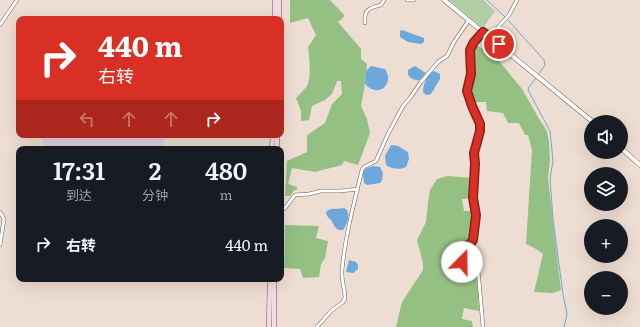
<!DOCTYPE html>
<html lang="zh">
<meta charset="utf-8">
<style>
body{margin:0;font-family:Literata,"Noto Sans SC",serif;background:#20242c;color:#f1f3f6;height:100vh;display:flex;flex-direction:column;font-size:15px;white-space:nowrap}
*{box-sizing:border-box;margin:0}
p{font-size:13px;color:#9ea1a6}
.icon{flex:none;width:22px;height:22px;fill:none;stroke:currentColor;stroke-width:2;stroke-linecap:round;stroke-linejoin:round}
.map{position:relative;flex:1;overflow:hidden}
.panel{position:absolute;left:16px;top:146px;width:268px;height:136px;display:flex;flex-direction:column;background:#171b24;border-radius:8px;box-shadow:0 4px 16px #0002}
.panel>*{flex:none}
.hud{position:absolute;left:16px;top:16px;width:268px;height:122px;border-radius:8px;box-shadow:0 4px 16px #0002;background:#d93025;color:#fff;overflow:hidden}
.buttons{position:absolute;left:584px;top:115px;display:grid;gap:8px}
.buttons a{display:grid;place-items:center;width:44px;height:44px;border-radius:50%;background:#171b24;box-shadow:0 4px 16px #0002;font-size:20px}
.pin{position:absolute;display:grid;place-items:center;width:34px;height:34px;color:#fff;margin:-17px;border:2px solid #fff;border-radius:50%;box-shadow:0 1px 4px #0007}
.me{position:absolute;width:44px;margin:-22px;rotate:22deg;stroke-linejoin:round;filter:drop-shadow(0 0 3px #0008)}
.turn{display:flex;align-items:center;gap:14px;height:84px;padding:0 16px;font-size:18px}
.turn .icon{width:52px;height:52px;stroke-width:2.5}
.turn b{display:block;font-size:28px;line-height:34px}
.lanes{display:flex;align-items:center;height:38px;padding:0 16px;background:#0003;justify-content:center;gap:20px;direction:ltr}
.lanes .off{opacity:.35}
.eta{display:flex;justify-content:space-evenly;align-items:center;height:68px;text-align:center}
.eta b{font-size:24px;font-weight:600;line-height:28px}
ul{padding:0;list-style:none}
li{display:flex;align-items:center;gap:12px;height:60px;padding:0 16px}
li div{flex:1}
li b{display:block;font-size:15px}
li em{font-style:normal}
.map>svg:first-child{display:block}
.education{fill:#e4d0df}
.green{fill:#afcea4}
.forest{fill:#94c183}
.water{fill:#6da8dc}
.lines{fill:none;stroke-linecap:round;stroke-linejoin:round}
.stream{stroke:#6da8dc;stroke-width:1}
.minor-casing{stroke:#6c5e54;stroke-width:4}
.tertiary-casing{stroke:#6c5e54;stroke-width:5}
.secondary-casing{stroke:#6c5e54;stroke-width:5.5}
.minor{stroke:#fff;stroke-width:3}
.tertiary{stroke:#fff;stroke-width:4}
.secondary{stroke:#f4dae3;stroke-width:4.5}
.route-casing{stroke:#8d1f18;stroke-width:10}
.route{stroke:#d93025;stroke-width:7}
</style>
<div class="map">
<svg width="640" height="327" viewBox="0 0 640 327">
<rect width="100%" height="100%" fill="#eeddd2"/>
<path class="education" d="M43,135H165L164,149H43Z"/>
<path class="green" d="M449,0H484L495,11L483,28Z"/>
<g class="forest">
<path d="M290,0H330L345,16L338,22L361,49V59L367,64L364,90L361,106L367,119L370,133L358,165L344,161L342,165L315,172L292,168L288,184L297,187V190H294L290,196H285L287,161L307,152V135L325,123L332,104L342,94L341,81H337L332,94L325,100L312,106L309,120L301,121V111L296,98C300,94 304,90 307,86C312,77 309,56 308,47L316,35L308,18L290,23Z"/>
<path d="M476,45L495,56L522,89L538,117L547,131L549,142L550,160L548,178L561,290L553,293L534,292L543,254L536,249L526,244L532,150L528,135H525L519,123H508L503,113L487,111L486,102H472L468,89L471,76V54L473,46Z"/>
<path d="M448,176L473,178L472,198L462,199L464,211H473L472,237L465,265L477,271L479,311L464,308L462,319L472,321L473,327H396L402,302L423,270V263L417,240L426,222L428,202L430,190L437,179Z"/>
<path d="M285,225L319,226L316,238L328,241L325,258L321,264L319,277L303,278L300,269L284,268Z"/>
</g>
<g class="water">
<path d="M402,30L424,38V42L421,44L408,42L400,37V31Z"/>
<path d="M371,66L385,69C395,84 378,99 365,84L366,71Z"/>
<path d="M415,66L426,73L420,80C414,81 406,77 408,70Z"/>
<path d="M434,71L440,74V79L431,94L426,95L423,92C423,84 427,75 434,71Z"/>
<path d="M391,145L398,146L408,152L409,159L406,167C400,170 391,169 386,165L385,156Z"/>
<path d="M373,166L380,167L383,173L382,180L380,183L367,185L364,183L363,173L365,169Z"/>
<path d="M344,208L347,210C350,216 347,225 343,230C335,231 335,226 331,220C328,217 327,217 326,212C330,207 337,210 344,208Z"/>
<path d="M349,260L356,262L358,265V269L353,273L346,272Z"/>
</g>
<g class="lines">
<g class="stream">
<path d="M487,0L505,17"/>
<path d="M507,19L544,60L545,65L538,75"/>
<path d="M536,78L529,87L528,90L550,131L553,161L550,179L553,219L563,294L567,314L564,327"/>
</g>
<defs>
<g id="minor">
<path d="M407,0H414"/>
<path d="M365,23C364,9 369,8 381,5L384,0"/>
<path d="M0,25L17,0"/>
<path d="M489,37L509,15L517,0"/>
<path d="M281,210L285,208L295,195L309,194L321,191H340L358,189"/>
<path d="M0,212L4,219L0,245"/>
<path d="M317,327L331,311L343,302L345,298C345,288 341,281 342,270C345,237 354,203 362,170L364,167L376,161L388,134L403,106L410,98L421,82L438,62L447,56L454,42L469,20"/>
<path d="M483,327L478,270L462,262L460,258L464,249L471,243L473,240L476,215L473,198L475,164L474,153L479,131L480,124L472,106L467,91L471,74L470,50L474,42L483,32"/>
</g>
<g id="tertiary">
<path d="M444,0L593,122"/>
<path d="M621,148L640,165"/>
</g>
<g id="secondary">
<path d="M275,19V0"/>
<path d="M279,19V0"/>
<path d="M272,149L273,135"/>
<path d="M277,149V135"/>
<path d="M269,327L270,279"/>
<path d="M274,327V279"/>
</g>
</defs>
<use href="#minor" class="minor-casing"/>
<use href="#tertiary" class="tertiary-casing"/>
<use href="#secondary" class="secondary-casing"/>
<use href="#minor" class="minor"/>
<use href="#tertiary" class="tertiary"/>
<use href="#secondary" class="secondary"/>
</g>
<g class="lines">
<defs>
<path id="route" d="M462,262L460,258L464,248L471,243L473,240L476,215L473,198L475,164L474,153L480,131V124L472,106L467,91L471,74L470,50L474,42L483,32L499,44"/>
</defs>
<use href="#route" class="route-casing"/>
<use href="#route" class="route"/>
</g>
</svg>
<div class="buttons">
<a><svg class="icon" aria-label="sound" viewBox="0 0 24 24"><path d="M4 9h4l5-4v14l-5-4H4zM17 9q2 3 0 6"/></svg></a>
<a><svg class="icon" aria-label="layers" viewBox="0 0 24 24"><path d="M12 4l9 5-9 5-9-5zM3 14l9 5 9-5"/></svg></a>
<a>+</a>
<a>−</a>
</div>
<div class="pin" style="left:499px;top:44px;background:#d93025"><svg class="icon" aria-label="arrive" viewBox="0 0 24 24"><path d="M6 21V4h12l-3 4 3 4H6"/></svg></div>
<svg class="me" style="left:462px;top:262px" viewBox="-20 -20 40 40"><circle r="19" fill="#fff"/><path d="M0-13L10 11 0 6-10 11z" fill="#d93025"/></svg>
<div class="hud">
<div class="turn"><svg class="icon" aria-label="right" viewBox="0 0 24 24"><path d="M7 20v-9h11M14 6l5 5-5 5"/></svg><div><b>440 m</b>右转</div></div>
<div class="lanes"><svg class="icon off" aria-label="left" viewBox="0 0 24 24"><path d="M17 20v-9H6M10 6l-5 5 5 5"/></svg><svg class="icon off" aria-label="ahead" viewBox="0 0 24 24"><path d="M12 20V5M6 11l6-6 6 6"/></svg><svg class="icon off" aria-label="ahead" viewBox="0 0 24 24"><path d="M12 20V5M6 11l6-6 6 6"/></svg><svg class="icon" aria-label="right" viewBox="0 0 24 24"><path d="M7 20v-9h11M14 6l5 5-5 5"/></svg></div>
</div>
<section class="panel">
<div class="eta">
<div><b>17:31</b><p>到达</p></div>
<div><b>2</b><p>分钟</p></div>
<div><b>480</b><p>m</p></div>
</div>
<ul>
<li><svg class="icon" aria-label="right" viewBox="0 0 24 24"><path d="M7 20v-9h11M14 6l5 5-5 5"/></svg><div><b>右转</b></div><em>440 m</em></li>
</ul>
</section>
</div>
